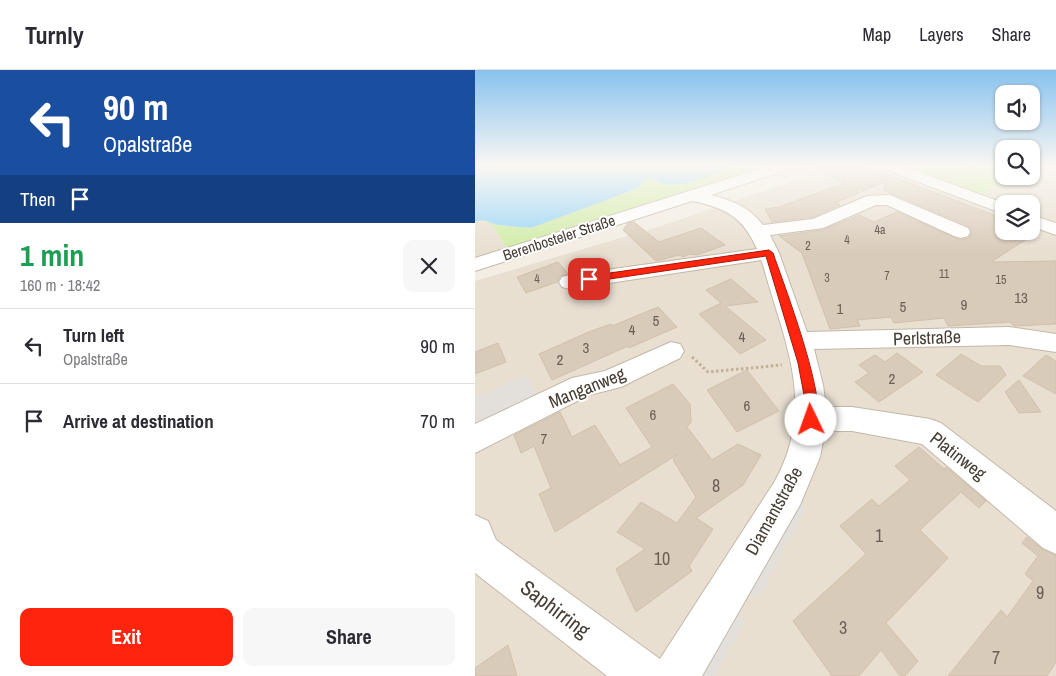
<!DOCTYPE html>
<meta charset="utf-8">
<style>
body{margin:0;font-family:"Archivo Narrow",sans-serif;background:#f7f7f7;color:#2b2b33;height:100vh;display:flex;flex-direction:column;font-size:19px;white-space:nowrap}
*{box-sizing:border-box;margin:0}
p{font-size:16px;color:#7c7c81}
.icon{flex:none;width:28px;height:28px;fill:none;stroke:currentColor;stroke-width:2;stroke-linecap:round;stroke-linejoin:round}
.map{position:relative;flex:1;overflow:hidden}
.details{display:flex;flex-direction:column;background:#fff;width:475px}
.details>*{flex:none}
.top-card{background:#1a4fa0;color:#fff;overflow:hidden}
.fabs{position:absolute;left:520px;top:15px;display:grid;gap:10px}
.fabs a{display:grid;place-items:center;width:45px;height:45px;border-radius:10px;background:#fff;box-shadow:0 1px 4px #0004;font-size:25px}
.pin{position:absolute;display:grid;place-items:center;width:42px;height:42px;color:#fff;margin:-21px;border-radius:10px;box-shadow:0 2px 8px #0006}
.me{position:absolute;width:55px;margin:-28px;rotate:357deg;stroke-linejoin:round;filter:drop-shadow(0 0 4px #0008)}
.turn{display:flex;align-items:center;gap:18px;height:105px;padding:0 20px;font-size:22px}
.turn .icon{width:65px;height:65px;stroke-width:2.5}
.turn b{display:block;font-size:35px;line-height:42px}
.then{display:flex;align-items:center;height:48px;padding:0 20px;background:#0003;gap:10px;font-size:19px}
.round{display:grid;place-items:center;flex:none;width:52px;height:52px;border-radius:10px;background:#f7f7f7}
.summary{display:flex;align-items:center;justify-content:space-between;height:85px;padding:0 20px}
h1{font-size:30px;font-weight:800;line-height:38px;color:#1e9e55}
.button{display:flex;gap:10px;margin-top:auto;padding:10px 20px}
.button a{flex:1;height:58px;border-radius:10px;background:#ff240e;color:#fff;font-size:20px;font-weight:800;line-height:58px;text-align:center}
.button a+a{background:#f7f7f7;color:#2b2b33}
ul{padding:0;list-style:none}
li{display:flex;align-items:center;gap:15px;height:75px;padding:0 20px;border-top:1px solid #e1e1e2}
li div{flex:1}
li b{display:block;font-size:19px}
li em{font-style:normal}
header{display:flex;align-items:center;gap:30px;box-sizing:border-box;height:70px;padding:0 25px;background:#fff;border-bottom:1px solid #e1e1e2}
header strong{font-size:24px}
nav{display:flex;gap:28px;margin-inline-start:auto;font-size:18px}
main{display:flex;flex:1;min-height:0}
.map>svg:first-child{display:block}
.residential{fill:#e8dfd1}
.green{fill:#d1eca7}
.parking{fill:#e3e0dc}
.water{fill:#99d6f7}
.building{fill:#d9cbba;stroke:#d1c0aa}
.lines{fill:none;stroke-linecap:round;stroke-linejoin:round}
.minor-casing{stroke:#c3b8a8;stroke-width:2}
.path-far1{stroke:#c3b095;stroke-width:2;stroke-dasharray:1 1;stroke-linecap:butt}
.path{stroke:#c3b095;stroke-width:3;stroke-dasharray:2.5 2.5;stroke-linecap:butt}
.minor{fill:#fff;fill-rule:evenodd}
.route{fill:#ff240e;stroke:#a61709}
.labels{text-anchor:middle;stroke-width:4;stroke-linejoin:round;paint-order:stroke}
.far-number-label{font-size:12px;fill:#6b6055}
.far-street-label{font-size:15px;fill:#463d33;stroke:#fff}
.number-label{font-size:15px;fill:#6b6055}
.street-label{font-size:18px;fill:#463d33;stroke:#fff}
.near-number-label{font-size:18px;fill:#6b6055}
.near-street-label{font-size:21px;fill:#463d33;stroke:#fff}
</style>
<header>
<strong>Turnly</strong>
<nav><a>Map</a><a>Layers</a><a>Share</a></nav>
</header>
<main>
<section class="details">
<div class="top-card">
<div class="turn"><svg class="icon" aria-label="left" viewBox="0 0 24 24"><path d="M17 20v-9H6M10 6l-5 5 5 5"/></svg><div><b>90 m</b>Opalstraße</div></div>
<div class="then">Then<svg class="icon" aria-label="arrive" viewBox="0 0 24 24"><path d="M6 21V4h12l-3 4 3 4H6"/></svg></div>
</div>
<div class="summary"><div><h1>1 min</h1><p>160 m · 18:42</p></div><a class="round"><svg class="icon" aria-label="close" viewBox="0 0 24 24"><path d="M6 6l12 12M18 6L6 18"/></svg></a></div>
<ul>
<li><svg class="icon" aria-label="left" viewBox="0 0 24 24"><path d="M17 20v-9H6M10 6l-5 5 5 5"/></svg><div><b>Turn left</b><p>Opalstraße</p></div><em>90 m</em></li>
<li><svg class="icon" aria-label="arrive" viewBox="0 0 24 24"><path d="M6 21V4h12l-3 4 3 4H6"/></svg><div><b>Arrive at destination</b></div><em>70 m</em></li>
</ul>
<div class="button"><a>Exit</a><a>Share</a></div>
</section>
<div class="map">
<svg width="581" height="606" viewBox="0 0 581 606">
<rect width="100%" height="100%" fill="#f3ede3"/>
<g class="residential">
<path d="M556,96H581V156L556,147V134H529L503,128L533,106H556Z"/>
<path d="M354,99L391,115L427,100L529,140V161H556V150L581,160V606H0V211L183,157Z"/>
<path d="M7,150L18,156L32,178L0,188V152Z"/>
</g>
<g class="green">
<path d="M262,96H296L32,178L18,156L7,150L23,155L56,158L161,119L174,108L189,114H210Z"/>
<path d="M419,96H529V106H533L503,128Z"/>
</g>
<g class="parking">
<path d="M51,305L62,327L2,356L0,328Z"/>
<path d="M324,427L331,436L285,525L271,529Z"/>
<path d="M262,540L269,552L240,606H226Z"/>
</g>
<path class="water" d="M0,96H262L210,114H189L174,108L161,119L56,158L23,155L7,150L0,152Z"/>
<g class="building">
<path d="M335,96H390L519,145L529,150V161H556L561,163L516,192L581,191V254L539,256L535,252L473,256L469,248L419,253L416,247L382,250L385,256L355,259L327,183L304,166L348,160L384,145L399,152L422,142L485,170L494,168L497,161L494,156L408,120L412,111L388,121L382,118L384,123L360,133L365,135L338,147L297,152L290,139L304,137L370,113Z"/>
<path d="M159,152L184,172L226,158L250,175L222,185L215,184L208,187L204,185L181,191L148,160L153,153Z"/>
<path d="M83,192L93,204L85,206L82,212L51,223L42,207Z"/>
<path d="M256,209L283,232L250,236L291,270L265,284L224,244L246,233L231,220Z"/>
<path d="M183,237L202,257L154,278L153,276L77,310L64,284L116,261L136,254L137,256Z"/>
<path d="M23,273L31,292L0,304V282Z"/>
<path d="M422,283L448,302L404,332L380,312L394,303L384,295L400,285L410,292Z"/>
<path d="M486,284L506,296H525L531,305L503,332L461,305Z"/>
<path d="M571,285L581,291V324L548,306Z"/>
<path d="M272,300L304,341L262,362L232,320Z"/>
<path d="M544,310L566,342L544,343L530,322Z"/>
<path d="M198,314L215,334L216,352L212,357L237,390L263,374L286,385L268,415L221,448L238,459L214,496L217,501L161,542L141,499L170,479L142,462L166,432L202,453L221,427L198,390L203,384L80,462L64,424L76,418L59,376L46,383L39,365L85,342L97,367L120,355L145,395L177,377L151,338Z"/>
<path d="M444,377L469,399L471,397L511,431L504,438L486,422L445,460L473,488L411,553L443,591L430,606H425L406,580L384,606H357L318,551L391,484L365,456L397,429L404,436L435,410L420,396Z"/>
<path d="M552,467L567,479L581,486V592L572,606H473L526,540L532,547L558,511L550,504L563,486L547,473Z"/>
<path d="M33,575L42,606H0V598Z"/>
</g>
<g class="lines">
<defs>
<g id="minor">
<path d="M294,96H317L315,99L236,125C257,130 275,138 288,155L338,149L392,126L415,125L493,158L495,162L493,166L486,168L479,166L412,135H401L348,158L295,165L304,183L332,262L534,257L581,264V282L534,275L339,279L348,315L351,337H377L455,349L466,353L581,441V484L568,478L447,374L377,361H350L345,387L325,435L227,606H132L0,503V445L13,451L21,470L185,589L300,411C342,334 309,272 288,195L286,190L95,219L87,217L84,212L87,207L95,205L282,179C268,147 251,138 217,131L0,201V188Z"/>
<path d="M407,96H428L531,134H529V144L409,99Z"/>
<path d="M556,145L581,153V165L556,156Z"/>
<path d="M196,272L205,274L209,281L205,288L146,317L114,325L0,383V354L97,308L130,301Z"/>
</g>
</defs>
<use href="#minor" class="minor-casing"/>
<g class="path-far1">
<path d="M326,99L334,96"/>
<path d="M471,99L483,100L500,96"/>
</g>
<path class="path" d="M217,287L233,302L307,295"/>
<use href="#minor" class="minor"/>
</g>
<linearGradient id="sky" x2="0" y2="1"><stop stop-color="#88c2ee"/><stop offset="0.53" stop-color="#faf7f2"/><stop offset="1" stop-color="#faf7f2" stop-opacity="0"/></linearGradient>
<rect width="581" height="181" fill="url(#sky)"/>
<path class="route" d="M294,180L298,183C308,212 353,330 341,353L336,355L332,353L330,350L329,325L323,293L291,186L114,212L109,209L114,206Z"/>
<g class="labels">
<g class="far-number-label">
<text x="405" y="164">4a</text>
<text x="372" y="174">4</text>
<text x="333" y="180">2</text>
<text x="469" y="208">11</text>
<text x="412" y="210">7</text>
<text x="352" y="212">3</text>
<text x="62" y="213">4</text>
<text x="526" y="214">15</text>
</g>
<g class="far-street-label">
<text transform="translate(84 168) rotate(-18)" y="5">Berenbosteler Straße</text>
</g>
<g class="number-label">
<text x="546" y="233">13</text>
<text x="489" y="240">9</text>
<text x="428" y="242">5</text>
<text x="365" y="244">1</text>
<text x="181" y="256">5</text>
<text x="157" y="265">4</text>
<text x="267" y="272">4</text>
<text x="111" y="283">3</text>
<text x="85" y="295">2</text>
<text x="417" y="314">2</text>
<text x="272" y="341">6</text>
<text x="178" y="350">6</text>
<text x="69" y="374">7</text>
</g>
<g class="street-label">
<text transform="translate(452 268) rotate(-2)" y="6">Perlstraße</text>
<text transform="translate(112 318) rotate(-22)" y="6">Manganweg</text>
<text transform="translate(483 386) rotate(38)" y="6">Platinweg</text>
<text transform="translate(299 441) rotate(-61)" y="6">Diamantstraße</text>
</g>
<g class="near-number-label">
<text x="241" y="422">8</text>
<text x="404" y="472">1</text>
<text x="187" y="495">10</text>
<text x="565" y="529">9</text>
<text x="368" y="564">3</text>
<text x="521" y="594">7</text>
</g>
<g class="near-street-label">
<text transform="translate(80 539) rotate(37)" y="7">Saphirring</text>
</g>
</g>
</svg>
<div class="fabs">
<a><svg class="icon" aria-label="sound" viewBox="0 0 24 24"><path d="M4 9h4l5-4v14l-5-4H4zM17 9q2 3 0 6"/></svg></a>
<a><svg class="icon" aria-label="search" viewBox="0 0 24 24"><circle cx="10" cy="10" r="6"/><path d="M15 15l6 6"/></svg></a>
<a><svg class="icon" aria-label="layers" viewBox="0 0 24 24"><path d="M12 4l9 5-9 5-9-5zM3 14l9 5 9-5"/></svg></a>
</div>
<div class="pin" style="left:114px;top:209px;background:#d93025"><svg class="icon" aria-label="arrive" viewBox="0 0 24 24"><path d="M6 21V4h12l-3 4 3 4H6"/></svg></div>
<svg class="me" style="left:336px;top:350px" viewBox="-20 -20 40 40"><circle r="19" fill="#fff"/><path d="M0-13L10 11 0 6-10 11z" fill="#ff240e"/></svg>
</div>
</main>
